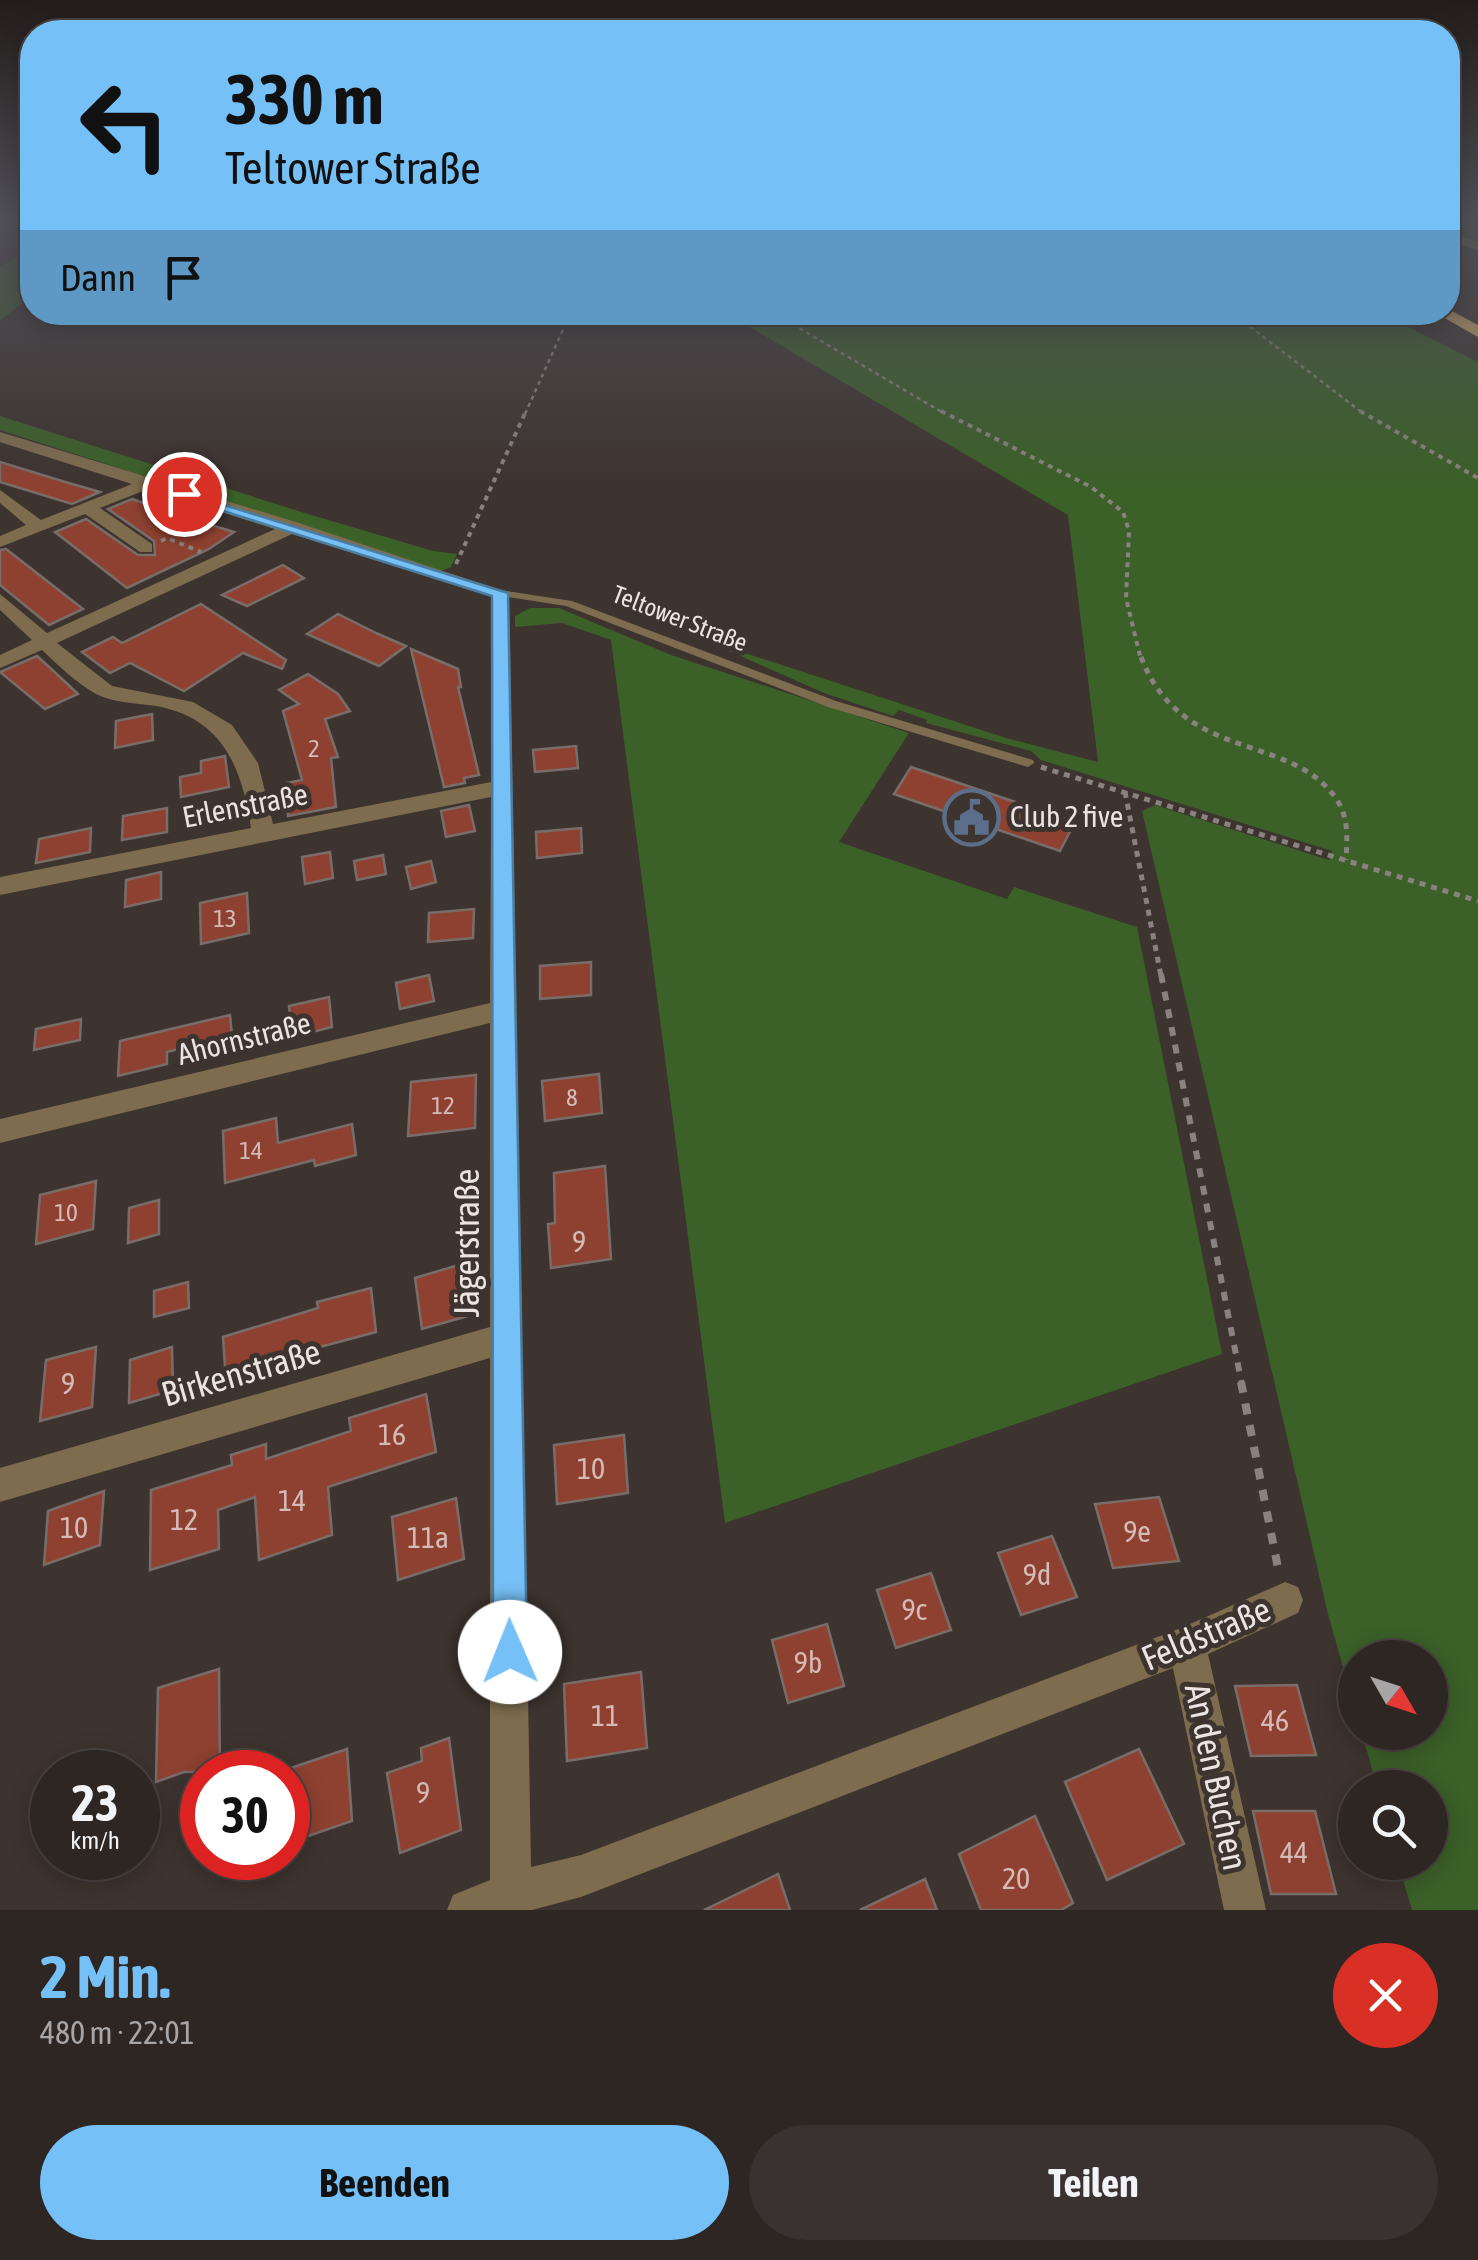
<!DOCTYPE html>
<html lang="de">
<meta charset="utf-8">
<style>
body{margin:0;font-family:"Asap Condensed",sans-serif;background:#3a3230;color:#f1f3f6;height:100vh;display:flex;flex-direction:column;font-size:38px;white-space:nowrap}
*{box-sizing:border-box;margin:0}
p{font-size:32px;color:#a7a5a6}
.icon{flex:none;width:55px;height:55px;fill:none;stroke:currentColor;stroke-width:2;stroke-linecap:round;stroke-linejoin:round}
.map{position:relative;height:1910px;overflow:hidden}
.drawer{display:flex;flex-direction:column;background:#2e2623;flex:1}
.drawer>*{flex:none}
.banner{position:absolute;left:20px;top:20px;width:1440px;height:305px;border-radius:40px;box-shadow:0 5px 25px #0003,0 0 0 2px #494341;background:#75c0f6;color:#111;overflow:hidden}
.needle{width:65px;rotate:129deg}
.tools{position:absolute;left:1338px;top:1640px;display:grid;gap:20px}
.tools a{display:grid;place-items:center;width:110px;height:110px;border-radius:50%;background:#2e2623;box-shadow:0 5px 25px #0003,0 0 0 2px #494341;font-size:50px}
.speed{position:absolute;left:30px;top:1750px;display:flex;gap:20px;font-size:50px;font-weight:700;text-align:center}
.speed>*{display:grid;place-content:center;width:130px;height:130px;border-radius:50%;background:#2e2623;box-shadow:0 5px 25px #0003,0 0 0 2px #494341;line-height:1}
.speed small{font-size:25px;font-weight:400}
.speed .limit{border:15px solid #d22;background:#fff;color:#111}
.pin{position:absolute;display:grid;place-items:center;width:85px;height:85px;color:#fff;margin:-42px;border:5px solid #fff;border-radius:50%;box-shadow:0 2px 10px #0007}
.me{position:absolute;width:110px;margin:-55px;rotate:359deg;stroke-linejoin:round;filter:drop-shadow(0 0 8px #0008)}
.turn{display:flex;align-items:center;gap:35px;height:210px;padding:0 40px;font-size:45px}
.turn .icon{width:130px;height:130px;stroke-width:2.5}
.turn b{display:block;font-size:70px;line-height:85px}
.then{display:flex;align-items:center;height:95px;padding:0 40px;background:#0003;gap:20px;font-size:38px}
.round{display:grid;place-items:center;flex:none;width:105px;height:105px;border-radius:52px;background:#3a3230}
.headline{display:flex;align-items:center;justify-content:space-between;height:170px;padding:0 40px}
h1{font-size:60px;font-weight:700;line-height:75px;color:#75c0f6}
.action{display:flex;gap:20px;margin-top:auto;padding:20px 40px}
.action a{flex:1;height:115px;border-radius:60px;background:#75c0f6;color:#111;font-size:40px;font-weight:700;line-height:115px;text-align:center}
.action a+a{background:#3a3230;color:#f1f3f6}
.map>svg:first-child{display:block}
.green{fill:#3b6028}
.building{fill:#8e4130;stroke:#796d6a;stroke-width:2.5}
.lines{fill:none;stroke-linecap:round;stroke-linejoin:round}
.path-far4{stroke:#8a827e;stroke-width:2.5;stroke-dasharray:4 4;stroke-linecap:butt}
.path-far3{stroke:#8a827e;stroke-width:4;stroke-dasharray:5 5;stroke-linecap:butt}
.path-far2{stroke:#8a827e;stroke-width:5;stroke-dasharray:6 6;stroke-linecap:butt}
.path-far1{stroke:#8a827e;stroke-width:6;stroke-dasharray:9 9;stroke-linecap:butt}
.path{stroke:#8a827e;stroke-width:8;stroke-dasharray:11 11;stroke-linecap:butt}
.lane{fill:#7d6c4e;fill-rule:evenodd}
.street{fill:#7d6c4e;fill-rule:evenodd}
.secondary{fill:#a68b59;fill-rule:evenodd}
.highway{fill:#e1b668;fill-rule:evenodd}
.route{fill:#75c0f6;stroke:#4c7da0;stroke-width:2.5}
.labels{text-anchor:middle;stroke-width:10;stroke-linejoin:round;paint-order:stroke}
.far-street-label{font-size:25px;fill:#ebe4e1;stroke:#3d332f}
.number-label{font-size:25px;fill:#d4bbb5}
.street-label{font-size:30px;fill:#ebe4e1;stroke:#3d332f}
.poi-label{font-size:30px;fill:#ebe4e1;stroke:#3d332f;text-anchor:start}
.near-number-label{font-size:30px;fill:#d4bbb5}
.near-street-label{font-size:35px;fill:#ebe4e1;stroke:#3d332f}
</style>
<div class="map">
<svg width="1478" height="1910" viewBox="0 0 1478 1910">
<rect width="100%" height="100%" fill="#3d332f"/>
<g class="green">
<path d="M28,249L32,250V296L0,320V267Z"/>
<path d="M726,313H1380L1478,362V1910H1412L1398,1863L1430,1862V1788L1377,1787L1362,1733L1430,1732V1658H1355V1709L1328,1614L1142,811L1155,805L1329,860L1332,851L1041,760L1031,751L926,723L927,720L899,710L893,716L824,693L702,639L1006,738L1098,762L1068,515Z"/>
<path d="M0,416L298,511L433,551L457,554L451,567L441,571L0,430Z"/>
<path d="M530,608H559L671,655L909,733L839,842L1007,899L1014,887L1137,927L1222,1354L725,1523L611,640L562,623L515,627V616Z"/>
</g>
<g class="building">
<path d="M0,462L62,481L100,492L72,504L0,482Z"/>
<path d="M132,499L184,517L234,532L209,549L127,588L55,532L86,519L138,555H155L154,541L108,509Z"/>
<path d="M6,549L83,609L49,625L0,585V550Z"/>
<path d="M283,565L304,578L247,606L222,595Z"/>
<path d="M201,604L286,660L282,669L243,653L184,691L130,663L110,673L82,652L113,637L122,643Z"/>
<path d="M338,614L376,633L406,646L379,666L307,634Z"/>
<path d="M411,649L458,669L461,687H458L479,775L464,778L465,783L444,787Z"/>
<path d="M37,656L47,665L78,694L45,709L0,672Z"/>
<path d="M308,674L338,694L350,711L325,719L338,757L331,758L336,807L288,816L286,783L302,780L283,711L299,704L279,690Z"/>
<path d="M152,714L153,740L115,748L116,721Z"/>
<path d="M576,746L578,768L535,772L533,750Z"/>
<path d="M225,756L229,787L181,797L180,777L201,773V761Z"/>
<path d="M911,767L929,773L1075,822L1060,851L894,794Z"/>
<path d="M469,805L475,831L446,837L441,811Z"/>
<path d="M167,808V832L122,840L123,816Z"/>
<path d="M91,828L90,852L36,863L39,839Z"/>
<path d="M581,828L582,853L537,858L536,832Z"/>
<path d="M330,852L333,878L305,884L302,857Z"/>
<path d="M383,855L386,874L357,880L354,861Z"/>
<path d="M431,861L436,882L411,889L406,867Z"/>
<path d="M161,872V899L125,907L126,880Z"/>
<path d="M247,893L249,933L201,944L200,903Z"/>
<path d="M474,909L473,938L428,942L429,913Z"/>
<path d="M591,962V995L540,999V966Z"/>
<path d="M429,975L434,1001L400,1009L396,983Z"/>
<path d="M329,997L332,1027L292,1037L289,1006Z"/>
<path d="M230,1015L232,1035L167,1052V1064L118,1076L120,1041Z"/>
<path d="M81,1019L80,1040L34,1050L36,1029Z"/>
<path d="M599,1074L602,1113L545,1121L542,1081Z"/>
<path d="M476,1075L475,1128L408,1136L411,1082Z"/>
<path d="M276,1118L278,1143L352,1124L356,1155L315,1166L314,1160L225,1183L223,1131Z"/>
<path d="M605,1166L611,1259L551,1268L548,1224L555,1223L554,1173Z"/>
<path d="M96,1181L93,1229L36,1244L40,1195Z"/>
<path d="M159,1200V1234L128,1243L129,1208Z"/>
<path d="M465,1263L475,1314L422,1329L415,1278Z"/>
<path d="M188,1282L189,1308L154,1317V1291Z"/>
<path d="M371,1288L376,1332L290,1355L291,1363L226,1383L223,1337L318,1308L317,1302Z"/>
<path d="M96,1347L92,1407L40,1421L46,1360Z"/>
<path d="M172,1347L173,1390L129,1403L130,1360Z"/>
<path d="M426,1394L436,1452L328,1487L332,1535L259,1560L255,1497L218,1510L219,1549L150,1570L151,1490L232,1465L231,1455L266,1444V1459L351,1431L349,1418Z"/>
<path d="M624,1435L628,1493L557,1504L554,1445Z"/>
<path d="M104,1491L100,1545L44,1565L48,1511Z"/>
<path d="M1159,1497L1179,1561L1113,1568L1095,1504Z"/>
<path d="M456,1498L464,1559L398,1580L392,1517Z"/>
<path d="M1052,1536L1077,1597L1021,1615L998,1553Z"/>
<path d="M931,1573L951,1630L896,1648L877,1590Z"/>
<path d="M827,1624L844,1686L788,1703L772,1640Z"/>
<path d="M219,1669L220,1772H184L156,1782L158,1688Z"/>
<path d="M641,1672L647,1748L567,1761L564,1684Z"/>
<path d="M1297,1685L1316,1755L1251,1756L1235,1686Z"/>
<path d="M449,1738L461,1830L400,1853L387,1773L422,1761L421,1748Z"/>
<path d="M347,1749L352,1821L288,1843V1769Z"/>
<path d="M1139,1749L1184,1844L1107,1880L1065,1782Z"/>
<path d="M1253,1811H1315L1336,1894H1271Z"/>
<path d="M1035,1816L1073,1903L1061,1910H981L959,1854Z"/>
<path d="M778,1874L790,1910H704Z"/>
<path d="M925,1879L937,1910H860Z"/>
</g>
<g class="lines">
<g class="path-far4">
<path d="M772,312L945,414"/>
<path d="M1231,312L1364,414"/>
<path d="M525,414L571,312"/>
</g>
<g class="path-far3">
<path d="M941,411L1091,487L1123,512L1129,531L1126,598L1141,660"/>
<path d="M1360,411L1478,478"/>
<path d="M161,541L167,538L201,552"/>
<path d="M456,564L526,411"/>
</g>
<g class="path-far2">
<path d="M1141,657C1182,764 1292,732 1337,800C1349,818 1347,839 1346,860"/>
<path d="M1041,767L1478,901"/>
<path d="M1125,792L1161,976"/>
</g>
<path class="path-far1" d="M1161,974L1242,1385"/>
<path class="path" d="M1241,1382L1279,1573"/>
<path class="lane" d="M500,590L572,601L836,701L1033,760L1034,763L1028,767L828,707L566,606L496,595L494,593Z"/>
<path class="street" d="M0,432L299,523L509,593L531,1867L581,1855L1181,1628L1285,1582L1298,1587L1303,1600L1298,1613L1208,1654L1266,1910H1224L1173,1668L581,1897L532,1910H447L453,1895L490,1880V1358L0,1502V1468L490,1327V1023L0,1143V1119L490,1003L491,797L0,895V877L251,828C242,768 223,718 156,706C136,703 114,703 96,694C76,683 58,665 42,650L0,668V655L32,640L0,610V594L47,633L275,529L148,489L100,508L152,544V552H140L85,514L0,547V536L26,525L0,503V490L41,520L132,484L0,442ZM292,534L491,596V782L273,824L258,763L232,725L193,702L112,686L57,643Z"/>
<path class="secondary" d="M1448,232L1478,242V250L1448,240Z"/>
<path class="highway" d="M1448,309L1478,325V337L1434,312H1448Z"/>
</g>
<linearGradient id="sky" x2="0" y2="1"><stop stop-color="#221c1a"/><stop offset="0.45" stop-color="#515058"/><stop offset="1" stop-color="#515058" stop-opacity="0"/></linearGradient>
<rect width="1478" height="489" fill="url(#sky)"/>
<path class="route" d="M179,491L508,593L527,1652L522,1664L510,1669L498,1664L493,1652L492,596L179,497Z"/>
<defs>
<symbol id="civic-ring" viewBox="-11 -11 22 22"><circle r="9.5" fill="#3d332f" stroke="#5c6f8a" stroke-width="1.5"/><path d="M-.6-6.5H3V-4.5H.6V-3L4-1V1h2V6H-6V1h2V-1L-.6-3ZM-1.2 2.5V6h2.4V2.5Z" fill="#5c6f8a"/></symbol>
</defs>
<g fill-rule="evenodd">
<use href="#civic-ring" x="940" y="786" width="63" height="63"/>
</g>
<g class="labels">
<g class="far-street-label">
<text transform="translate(680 618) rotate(21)" y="9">Teltower Straße</text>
</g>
<g class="number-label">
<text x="314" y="757">2</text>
<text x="225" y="927">13</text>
<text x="572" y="1106">8</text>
<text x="443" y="1114">12</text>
<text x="251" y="1159">14</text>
<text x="66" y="1221">10</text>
</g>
<g class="street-label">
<text transform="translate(245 806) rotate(-11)" y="10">Erlenstraße</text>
<text transform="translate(244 1039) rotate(-14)" y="10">Ahornstraße</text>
</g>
<g class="poi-label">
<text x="1010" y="827">Club 2 five</text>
</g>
<g class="near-number-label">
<text x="579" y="1252">9</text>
<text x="68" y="1394">9</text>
<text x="392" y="1445">16</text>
<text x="591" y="1479">10</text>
<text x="292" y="1511">14</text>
<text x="184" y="1530">12</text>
<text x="74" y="1538">10</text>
<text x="1137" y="1542">9e</text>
<text x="428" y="1548">11a</text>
<text x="1037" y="1585">9d</text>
<text x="914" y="1620">9c</text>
<text x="808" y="1673">9b</text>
<text x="605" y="1726">11</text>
<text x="1275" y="1731">46</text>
<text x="423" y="1803">9</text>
<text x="1294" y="1863">44</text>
<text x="1016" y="1889">20</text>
</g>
<g class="near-street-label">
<text transform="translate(467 1243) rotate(-90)" y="12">Jägerstraße</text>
<text transform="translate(241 1373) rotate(-16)" y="12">Birkenstraße</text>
<text transform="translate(1206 1634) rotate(-23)" y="12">Feldstraße</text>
<text transform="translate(1216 1777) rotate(78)" y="12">An den Buchen</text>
</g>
</g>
</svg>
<div class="tools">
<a><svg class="needle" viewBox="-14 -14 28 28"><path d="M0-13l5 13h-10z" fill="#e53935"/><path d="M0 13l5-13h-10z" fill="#a7a5a6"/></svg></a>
<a><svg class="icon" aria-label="search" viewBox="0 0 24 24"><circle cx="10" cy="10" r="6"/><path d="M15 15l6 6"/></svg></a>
</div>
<div class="speed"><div>23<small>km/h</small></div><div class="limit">30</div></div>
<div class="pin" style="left:184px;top:494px;background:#d93025"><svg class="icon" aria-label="arrive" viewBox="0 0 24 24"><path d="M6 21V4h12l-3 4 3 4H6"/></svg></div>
<svg class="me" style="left:510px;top:1652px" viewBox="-20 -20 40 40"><circle r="19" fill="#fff"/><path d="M0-13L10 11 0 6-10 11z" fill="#75c0f6"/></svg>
<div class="banner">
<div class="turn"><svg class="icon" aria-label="left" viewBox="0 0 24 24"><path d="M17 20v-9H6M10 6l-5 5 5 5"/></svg><div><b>330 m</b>Teltower Straße</div></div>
<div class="then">Dann<svg class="icon" aria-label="arrive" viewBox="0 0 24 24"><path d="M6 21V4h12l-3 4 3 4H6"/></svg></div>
</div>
</div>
<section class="drawer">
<div class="headline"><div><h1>2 Min.</h1><p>480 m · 22:01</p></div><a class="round" style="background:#d93025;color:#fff"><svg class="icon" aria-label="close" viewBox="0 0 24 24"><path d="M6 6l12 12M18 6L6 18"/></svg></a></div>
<div class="action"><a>Beenden</a><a>Teilen</a></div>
</section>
